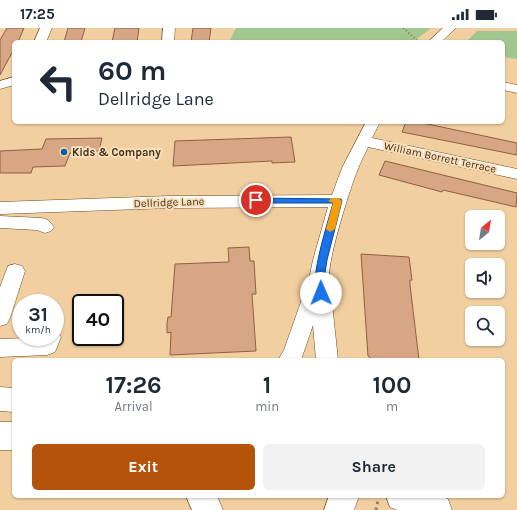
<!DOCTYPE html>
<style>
body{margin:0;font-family:Karla,sans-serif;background:#f2f2f3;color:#1f2937;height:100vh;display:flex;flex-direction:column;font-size:15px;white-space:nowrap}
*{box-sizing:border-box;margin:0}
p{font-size:13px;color:#747a83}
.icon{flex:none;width:22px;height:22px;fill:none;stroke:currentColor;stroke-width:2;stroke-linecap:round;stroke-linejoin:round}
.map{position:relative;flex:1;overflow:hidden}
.drawer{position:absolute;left:12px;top:330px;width:493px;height:140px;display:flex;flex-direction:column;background:#fff;border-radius:6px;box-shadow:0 1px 3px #0004}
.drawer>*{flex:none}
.top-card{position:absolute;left:12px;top:12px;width:493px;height:84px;border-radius:6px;box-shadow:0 1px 3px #0004;background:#fff;color:#1f2937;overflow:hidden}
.needle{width:26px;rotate:30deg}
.controls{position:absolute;left:465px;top:182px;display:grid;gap:8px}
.controls a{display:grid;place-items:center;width:40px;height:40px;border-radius:6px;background:#fff;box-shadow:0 1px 3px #0004;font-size:20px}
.speed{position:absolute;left:12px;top:266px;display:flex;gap:8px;font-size:20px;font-weight:700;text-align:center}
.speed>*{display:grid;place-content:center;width:52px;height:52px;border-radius:50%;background:#fff;box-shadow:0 1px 3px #0004;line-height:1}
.speed small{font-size:10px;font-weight:400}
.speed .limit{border:2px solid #111;border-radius:6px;background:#fff;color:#111}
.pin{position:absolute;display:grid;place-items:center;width:34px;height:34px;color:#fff;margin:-17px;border:2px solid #fff;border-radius:50%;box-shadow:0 1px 4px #0007}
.me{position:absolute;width:44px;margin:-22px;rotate:359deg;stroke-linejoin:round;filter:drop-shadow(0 0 3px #0008)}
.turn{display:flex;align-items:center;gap:14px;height:84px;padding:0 20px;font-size:18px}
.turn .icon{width:52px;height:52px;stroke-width:2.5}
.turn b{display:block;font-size:28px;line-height:34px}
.eta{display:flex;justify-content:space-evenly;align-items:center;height:68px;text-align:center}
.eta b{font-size:24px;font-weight:700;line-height:28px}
.cta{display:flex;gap:8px;margin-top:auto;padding:8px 20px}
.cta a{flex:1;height:46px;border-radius:6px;background:#b45309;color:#fff;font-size:16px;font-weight:700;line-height:46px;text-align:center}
.cta a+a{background:#f2f2f3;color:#1f2937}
.status{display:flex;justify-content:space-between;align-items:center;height:28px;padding:0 20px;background:#fff;direction:ltr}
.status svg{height:11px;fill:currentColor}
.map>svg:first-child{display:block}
.green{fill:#a2c68f}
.building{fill:#d7a685;stroke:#8d6042}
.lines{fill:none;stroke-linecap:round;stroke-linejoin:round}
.minor-casing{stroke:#6a4c1f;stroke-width:1}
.major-casing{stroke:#6a4c1f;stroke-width:1}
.path-far1{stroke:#957d5c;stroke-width:1.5;stroke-dasharray:1.5 2;stroke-linecap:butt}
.path{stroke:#957d5c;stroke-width:3;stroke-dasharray:2.5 3.5;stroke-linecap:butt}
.minor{fill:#fff;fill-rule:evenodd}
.major{fill:#fff;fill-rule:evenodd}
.route{fill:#1a73e8;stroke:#114b97}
.slow{fill:#f59e0b}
.poi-dot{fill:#115aa9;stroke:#fadeb8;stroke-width:1.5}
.labels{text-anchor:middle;stroke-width:4;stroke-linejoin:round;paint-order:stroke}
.poi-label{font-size:11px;font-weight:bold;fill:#3e311d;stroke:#fadeb8;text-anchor:start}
.street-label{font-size:11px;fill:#3e311d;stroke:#fadeb8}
</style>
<div class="status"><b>17:25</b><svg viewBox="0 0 49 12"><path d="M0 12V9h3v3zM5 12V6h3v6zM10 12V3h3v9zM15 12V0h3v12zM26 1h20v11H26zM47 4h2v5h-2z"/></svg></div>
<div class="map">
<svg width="517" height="482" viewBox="0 0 517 482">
<rect width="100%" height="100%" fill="#f2cfa0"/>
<g class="green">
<path d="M236,0H431L413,14H231L230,12Z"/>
<path d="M477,3H517V31L503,29V14H466Z"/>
</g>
<g class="building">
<path d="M7,0H24L18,14H14V21L0,47V12Z"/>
<path d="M68,0H85L81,14H64Z"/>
<path d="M115,0H139L137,14H112Z"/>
<path d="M193,0H211L209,14H191Z"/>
<path d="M406,94H418L517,115V127L402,104Z"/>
<path d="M291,109L295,134L272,135V133L173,138L175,113Z"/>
<path d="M102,110L99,123L70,125L65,138L33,139L31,145H0V123L42,121L46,111Z"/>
<path d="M385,133L517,165L516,179L443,162L442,164L379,147Z"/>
<path d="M249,219L250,233H254L256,266H252L256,323L170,327L171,304L167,305V295L168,289H171L175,236L229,234L228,220Z"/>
<path d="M361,226L409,229L412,252H410V257L419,332H371L370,329L368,328Z"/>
</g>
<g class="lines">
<defs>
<g id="minor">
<path d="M40,0H52L46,14H34Z"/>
<path d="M163,0H175L174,14H162Z"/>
<path d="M443,0H456L441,14H428Z"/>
<path d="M14,49V57L0,61V53Z"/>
<path d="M503,54L517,57V65L503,62Z"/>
<path d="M366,94H380L372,110L517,141V151L368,119C365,126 361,133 358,141C351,157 323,244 330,256L338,332H316L313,297L301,332H278L284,322L309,251L313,232L328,179L169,180L0,186V174L169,168L332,167L342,140Z"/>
<path d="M0,188L42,190L48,192L54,199L51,203L45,205L37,202L0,200Z"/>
<path d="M15,236L22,238L25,243L10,290L7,296L0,298V259L8,238Z"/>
<path d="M55,302L57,303L61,309L55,324L47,327L0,329V311L55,309Z"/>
</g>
<g id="major">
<path d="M0,359L14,360V384L0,383Z"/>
<rect x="0" y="394" width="14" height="28"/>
<path d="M186,468H217L223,482H192Z"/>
<path d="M329,468H359L354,482H324Z"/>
<path d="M386,468H440L448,471L452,482H397L390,479Z"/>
</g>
</defs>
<use href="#minor" class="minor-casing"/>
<use href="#major" class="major-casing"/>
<path class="path-far1" d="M403,0L419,14"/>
<path class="path" d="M376,482L378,472"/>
<use href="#minor" class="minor"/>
<use href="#major" class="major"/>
</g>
<path class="route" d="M253,170L341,171L342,173L327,232L324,251L326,265L324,267H317C309,250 328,195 333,175H256L253,174Z"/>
<path class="slow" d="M338,170L342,173L335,201L330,204L326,201L333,175L328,173L332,170Z"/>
<circle class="poi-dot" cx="64" cy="124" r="4"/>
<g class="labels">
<g class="poi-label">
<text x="72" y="128">Kids &amp; Company</text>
</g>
<g class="street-label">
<text transform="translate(440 129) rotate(12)" y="4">William Borrett Terrace</text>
<text transform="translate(169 174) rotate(-2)" y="4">Dellridge Lane</text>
</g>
</g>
</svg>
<div class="controls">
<a><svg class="needle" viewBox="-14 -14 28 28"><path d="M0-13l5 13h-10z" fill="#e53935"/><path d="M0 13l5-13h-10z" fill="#747a83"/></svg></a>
<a><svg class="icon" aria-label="sound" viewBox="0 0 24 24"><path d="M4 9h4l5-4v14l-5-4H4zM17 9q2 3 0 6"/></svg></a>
<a><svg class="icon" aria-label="search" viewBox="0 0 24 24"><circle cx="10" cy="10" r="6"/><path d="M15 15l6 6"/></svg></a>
</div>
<div class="speed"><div>31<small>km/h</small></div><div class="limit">40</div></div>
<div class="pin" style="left:256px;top:172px;background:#d93025"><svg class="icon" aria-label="arrive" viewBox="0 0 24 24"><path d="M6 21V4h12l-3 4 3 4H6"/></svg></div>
<svg class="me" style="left:321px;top:265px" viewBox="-20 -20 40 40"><circle r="19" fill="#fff"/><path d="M0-13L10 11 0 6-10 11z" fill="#1a73e8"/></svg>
<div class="top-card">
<div class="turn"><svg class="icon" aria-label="left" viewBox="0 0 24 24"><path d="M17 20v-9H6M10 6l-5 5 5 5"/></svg><div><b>60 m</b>Dellridge Lane</div></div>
</div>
<section class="drawer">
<div class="eta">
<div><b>17:26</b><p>Arrival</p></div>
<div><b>1</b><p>min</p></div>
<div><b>100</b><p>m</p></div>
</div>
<div class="cta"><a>Exit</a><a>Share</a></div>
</section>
</div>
